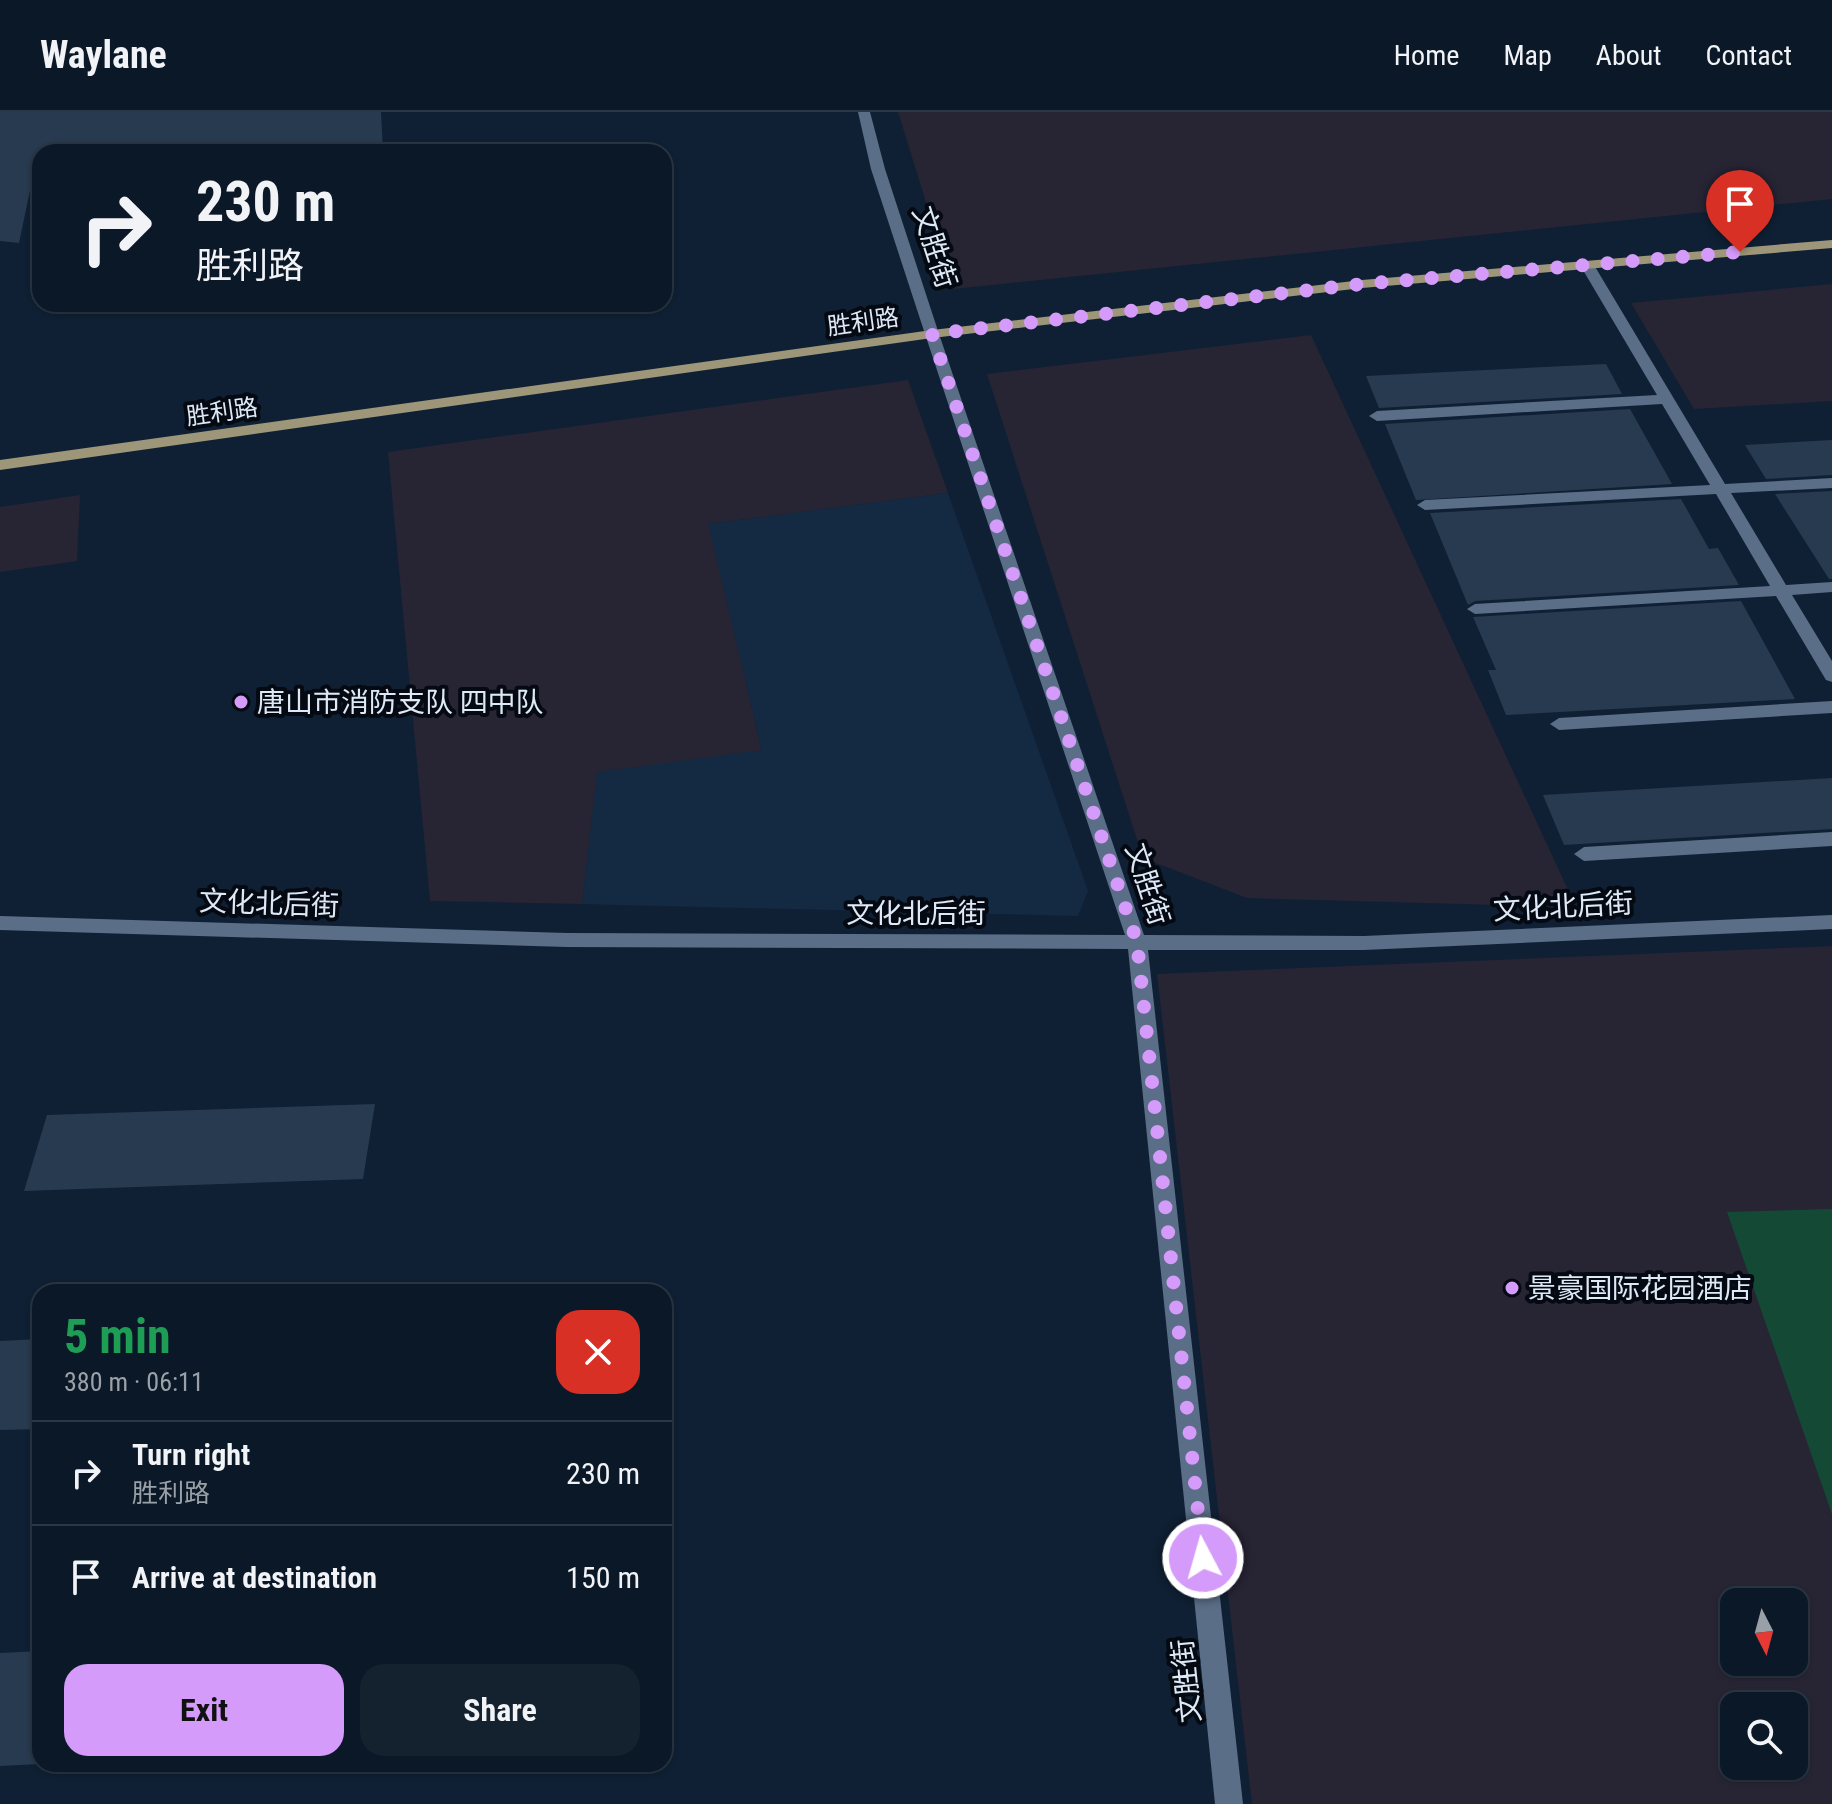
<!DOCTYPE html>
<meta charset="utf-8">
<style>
body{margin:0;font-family:"Roboto Condensed","Noto Sans SC",sans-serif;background:#14212f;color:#f1f3f6;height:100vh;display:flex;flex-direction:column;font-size:30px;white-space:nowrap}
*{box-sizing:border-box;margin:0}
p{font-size:26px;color:#9aa0a7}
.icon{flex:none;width:44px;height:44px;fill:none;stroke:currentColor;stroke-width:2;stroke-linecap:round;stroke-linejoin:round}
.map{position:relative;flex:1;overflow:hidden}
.drawer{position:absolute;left:32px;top:1172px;width:640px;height:488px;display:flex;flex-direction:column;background:#0b1827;border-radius:24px;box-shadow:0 2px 6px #0004,0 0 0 2px #2b3744}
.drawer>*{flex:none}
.hud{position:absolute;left:32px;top:32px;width:640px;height:168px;border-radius:24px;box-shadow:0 2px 6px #0004,0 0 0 2px #2b3744;background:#0b1827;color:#f1f3f6;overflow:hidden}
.needle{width:52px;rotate:174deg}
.fabs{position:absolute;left:1720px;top:1476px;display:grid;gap:16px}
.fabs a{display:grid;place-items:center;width:88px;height:88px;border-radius:16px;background:#0b1827;box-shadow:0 2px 6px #0004,0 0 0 2px #2b3744;font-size:40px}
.pin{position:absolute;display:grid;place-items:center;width:68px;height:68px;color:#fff;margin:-82px -34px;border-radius:50% 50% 50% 0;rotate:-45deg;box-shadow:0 0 8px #0007}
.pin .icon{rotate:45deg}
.me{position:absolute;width:88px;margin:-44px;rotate:354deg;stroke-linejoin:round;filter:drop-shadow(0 0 6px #0008)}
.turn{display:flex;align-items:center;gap:28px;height:168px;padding:0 32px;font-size:36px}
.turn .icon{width:104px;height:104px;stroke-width:2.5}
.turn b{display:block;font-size:56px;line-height:68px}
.round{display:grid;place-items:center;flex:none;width:84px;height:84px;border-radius:24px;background:#14212f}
.headline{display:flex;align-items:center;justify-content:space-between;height:136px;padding:0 32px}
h1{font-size:48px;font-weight:700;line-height:60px;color:#1e9e55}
.action{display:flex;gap:16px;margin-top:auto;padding:16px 32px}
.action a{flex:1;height:92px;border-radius:24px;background:#d59bfa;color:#111;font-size:32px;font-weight:700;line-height:92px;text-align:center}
.action a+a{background:#14212f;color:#f1f3f6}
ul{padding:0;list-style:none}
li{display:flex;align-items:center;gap:24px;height:104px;padding:0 32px;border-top:2px solid #2b3744}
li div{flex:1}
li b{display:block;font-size:30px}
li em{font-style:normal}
header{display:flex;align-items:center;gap:48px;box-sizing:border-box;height:112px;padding:0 40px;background:#0b1827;border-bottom:2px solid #2b3744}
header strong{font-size:38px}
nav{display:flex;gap:44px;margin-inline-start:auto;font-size:28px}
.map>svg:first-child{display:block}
.commercial{fill:#272434;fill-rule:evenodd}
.built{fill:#142a43}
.green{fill:#144a35}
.building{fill:#273a4f}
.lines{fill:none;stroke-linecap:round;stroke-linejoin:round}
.minor{fill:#5a6e87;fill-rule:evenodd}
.major{fill:#9e9678;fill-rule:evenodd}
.route{stroke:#d59bfa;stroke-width:14;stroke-dasharray:0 25.2}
.poi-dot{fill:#d59bfa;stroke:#040912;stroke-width:3}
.labels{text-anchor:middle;stroke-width:8;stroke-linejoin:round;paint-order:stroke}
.far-street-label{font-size:24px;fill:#dee9f7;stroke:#040912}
.street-label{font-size:28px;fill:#dee9f7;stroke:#040912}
.poi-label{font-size:28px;fill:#dee9f7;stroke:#040912;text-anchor:start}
</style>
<header>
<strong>Waylane</strong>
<nav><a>Home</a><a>Map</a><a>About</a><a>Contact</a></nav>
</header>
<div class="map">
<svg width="1832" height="1692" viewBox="0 0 1832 1692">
<rect width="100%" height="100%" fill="#0f2034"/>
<g class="commercial">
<path d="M898,0H1832V87L953,177Z"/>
<path d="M1832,172V289L1694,297L1631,191Z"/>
<path d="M1311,223L1576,795L1247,786L1143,746L987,262Z"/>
<path d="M908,268L948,381L709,412L762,639L598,661L582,792L430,789L388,340Z"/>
<path d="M80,383L77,449L0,460V395Z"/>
<path d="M1832,834V1692H1252L1157,862ZM1734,1490H1794V1550H1734ZM1734,1594H1794V1654H1734Z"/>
</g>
<path class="built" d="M948,381L1088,779L1078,804L582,792L597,660L762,638L708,412Z"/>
<path class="green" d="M1832,1097V1402L1727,1100Z"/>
<g class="building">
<path d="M0,0H381L383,40H38L19,131L0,129Z"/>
<path d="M1606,252L1622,282L1379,296L1366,264Z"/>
<path d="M1630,297L1672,372L1416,388L1385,312Z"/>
<path d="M1832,328V363L1766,367L1745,333Z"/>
<path d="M1832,379V467H1829L1775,382Z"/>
<path d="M1681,387L1709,437L1718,436L1739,473L1475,489L1468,493L1430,401Z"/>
<path d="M1741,489L1795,587L1506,603L1488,558H1496L1473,505Z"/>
<path d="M1832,666V717L1564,733L1543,683Z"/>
<path d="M375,992L363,1067L24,1079L47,1003Z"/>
<path d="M40,1227V1317L0,1318V1229Z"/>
<path d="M40,1539V1652L0,1654V1541Z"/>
</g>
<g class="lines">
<g class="minor">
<path d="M858,0H870L885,57L939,222L1144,823L1364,824L1832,803V817L1364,838H1148L1243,1692H1215L1128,837L567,835L0,818V804L567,821L1125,823L925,222L871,57Z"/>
<path d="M1582,150L1594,153L1725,372L1832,366V376L1731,381L1786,473L1832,470V480L1792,483L1832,549V570L1826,568L1776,484L1475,502L1467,497L1475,492L1770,474L1716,382L1425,398L1417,393L1425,388L1710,373L1662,292L1377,309L1369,304L1377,299L1657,283L1580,153Z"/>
<path d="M1832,589V601L1559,618L1550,612L1559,606Z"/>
<path d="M1832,720V734L1584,749L1574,742L1584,735Z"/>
</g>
<path class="major" d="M1832,128V136L1362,176L932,226L0,358V348L932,218L1362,168Z"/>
</g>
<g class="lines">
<path class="route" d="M1203,1446L1137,830L932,222L1362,172L1740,140"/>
</g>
<g class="poi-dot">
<circle cx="241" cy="590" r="8"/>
<circle cx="1512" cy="1176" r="8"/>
</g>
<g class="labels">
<g class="far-street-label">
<text transform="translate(863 210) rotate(-8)" y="8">胜利路</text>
<text transform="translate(222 300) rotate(-8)" y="8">胜利路</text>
</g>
<g class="street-label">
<text transform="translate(935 135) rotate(72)" y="10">文胜街</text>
<text transform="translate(1148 772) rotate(72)" y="10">文胜街</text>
<text transform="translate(269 791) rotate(2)" y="10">文化北后街</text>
<text transform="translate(1563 794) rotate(-3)" y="10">文化北后街</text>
<text x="916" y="811">文化北后街</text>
<text transform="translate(1186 1569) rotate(-96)" y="10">文胜街</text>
</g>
<g class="poi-label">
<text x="257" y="600">唐山市消防支队 四中队</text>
<text x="1528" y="1186">景豪国际花园酒店</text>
</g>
</g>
</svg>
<div class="fabs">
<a><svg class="needle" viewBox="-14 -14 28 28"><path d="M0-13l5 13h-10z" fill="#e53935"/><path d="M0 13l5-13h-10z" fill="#9aa0a7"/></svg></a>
<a><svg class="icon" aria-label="search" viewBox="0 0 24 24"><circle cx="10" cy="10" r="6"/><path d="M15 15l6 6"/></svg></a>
</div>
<div class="pin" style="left:1740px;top:140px;background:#d93025"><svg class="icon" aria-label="arrive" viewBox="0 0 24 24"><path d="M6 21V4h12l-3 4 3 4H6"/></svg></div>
<svg class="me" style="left:1203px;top:1446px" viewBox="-20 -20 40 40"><circle r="17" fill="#d59bfa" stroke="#fff" stroke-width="3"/><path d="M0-11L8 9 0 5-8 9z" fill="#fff"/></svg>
<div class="hud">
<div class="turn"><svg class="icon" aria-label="right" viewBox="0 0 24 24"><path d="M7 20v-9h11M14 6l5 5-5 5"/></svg><div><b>230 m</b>胜利路</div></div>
</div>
<section class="drawer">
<div class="headline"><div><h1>5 min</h1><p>380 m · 06:11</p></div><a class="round" style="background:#d93025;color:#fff"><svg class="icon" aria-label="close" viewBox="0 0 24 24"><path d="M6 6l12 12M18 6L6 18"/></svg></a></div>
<ul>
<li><svg class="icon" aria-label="right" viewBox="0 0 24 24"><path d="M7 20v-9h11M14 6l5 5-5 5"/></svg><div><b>Turn right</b><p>胜利路</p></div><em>230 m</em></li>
<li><svg class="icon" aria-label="arrive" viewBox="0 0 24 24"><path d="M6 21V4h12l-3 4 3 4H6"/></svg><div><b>Arrive at destination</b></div><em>150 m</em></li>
</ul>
<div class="action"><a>Exit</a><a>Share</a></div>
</section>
</div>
